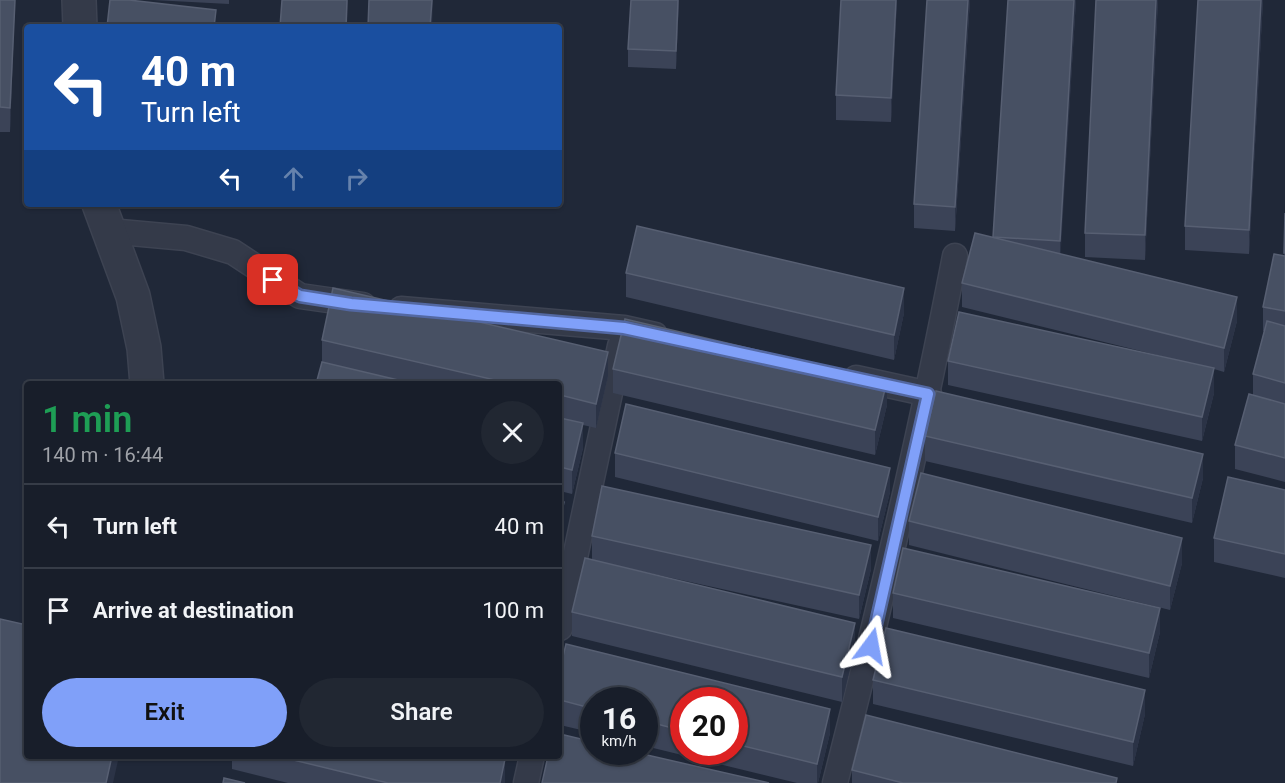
<!DOCTYPE html>
<meta charset="utf-8">
<style>
body{margin:0;font-family:Roboto,sans-serif;background:#212732;color:#f1f3f6;height:100vh;display:flex;flex-direction:column;font-size:22px;white-space:nowrap}
*{box-sizing:border-box;margin:0}
p{font-size:20px;color:#9fa2a8}
.icon{flex:none;width:33px;height:33px;fill:none;stroke:currentColor;stroke-width:2;stroke-linecap:round;stroke-linejoin:round}
.map{position:relative;flex:1;overflow:hidden}
.sheet{position:absolute;left:24px;top:381px;width:538px;height:378px;display:flex;flex-direction:column;background:#181e2a;border-radius:6px;box-shadow:0 2px 4px #0004,0 0 0 2px #363c47}
.sheet>*{flex:none}
.guide{position:absolute;left:24px;top:24px;width:538px;height:183px;border-radius:6px;box-shadow:0 2px 4px #0004,0 0 0 2px #363c47;background:#1a4fa0;color:#fff;overflow:hidden}
.speed{position:absolute;left:580px;top:687px;display:flex;gap:12px;font-size:30px;font-weight:700;text-align:center}
.speed>*{display:grid;place-content:center;width:78px;height:78px;border-radius:50%;background:#181e2a;box-shadow:0 2px 4px #0004,0 0 0 2px #363c47;line-height:1}
.speed small{font-size:15px;font-weight:400}
.speed .limit{border:9px solid #d22;background:#fff;color:#111}
.pin{position:absolute;display:grid;place-items:center;width:51px;height:51px;color:#fff;margin:-26px;border-radius:12px;box-shadow:0 3px 9px #0006}
.me{position:absolute;width:66px;margin:-33px;rotate:13deg;stroke-linejoin:round;filter:drop-shadow(0 0 4px #0008)}
.turn{display:flex;align-items:center;gap:21px;height:126px;padding:0 18px;font-size:27px}
.turn .icon{width:78px;height:78px;stroke-width:2.5}
.turn b{display:block;font-size:42px;line-height:51px}
.lanes{display:flex;align-items:center;height:57px;padding:0 18px;background:#0003;justify-content:center;gap:30px;direction:ltr}
.lanes .off{opacity:.35}
.round{display:grid;place-items:center;flex:none;width:63px;height:63px;border-radius:32px;background:#212732}
.headline{display:flex;align-items:center;justify-content:space-between;height:102px;padding:0 18px}
h1{font-size:36px;font-weight:600;line-height:45px;color:#1e9e55}
.button{display:flex;gap:12px;margin-top:auto;padding:12px 18px}
.button a{flex:1;height:69px;border-radius:36px;background:#80a0f9;color:#111;font-size:24px;font-weight:600;line-height:69px;text-align:center}
.button a+a{background:#212732;color:#f1f3f6}
ul{padding:0;list-style:none}
li{display:flex;align-items:center;gap:18px;height:84px;padding:0 18px;border-top:2px solid #363c47}
li div{flex:1}
li b{display:block;font-size:22px}
li em{font-style:normal}
.map>svg:first-child{display:block}
.lines{fill:none;stroke-linecap:round;stroke-linejoin:round}
.service-casing{stroke:#3d4352;stroke-width:27}
.minor-casing{stroke:#3d4352;stroke-width:36}
.service{stroke:#343a49;stroke-width:24}
.minor{stroke:#343a49;stroke-width:33}
.wall{fill:#3b4357;fill-rule:evenodd}
.shaded-wall{fill:#2b3346}
.building{fill:#475063;stroke:#575f72;stroke-width:1.5}
.route-casing{stroke:#5368a2;stroke-width:15}
.route{stroke:#80a0f9;stroke-width:10}
</style>
<div class="map">
<svg width="1285" height="783" viewBox="0 0 1285 783">
<rect width="100%" height="100%" fill="#202838"/>
<g class="lines">
<defs>
<g id="service">
<path d="M109,231L186,238L233,252L300,296L363,305"/>
<path d="M401,309L624,328L655,335"/>
<path d="M856,378L929,394"/>
<path d="M560,628L620,346"/>
<path d="M526,783L532,756"/>
<path d="M835,783C880,608 921,433 955,256"/>
</g>
<g id="minor">
<path d="M79,0L80,27"/>
<path d="M99,204L133,296L144,348L147,384"/>
</g>
</defs>
<use href="#service" class="service-casing"/>
<use href="#minor" class="minor-casing"/>
<use href="#service" class="service"/>
<use href="#minor" class="minor"/>
</g>
<g class="wall">
<path d="M0,0H15L10,132H0Z"/>
<path d="M153,0H229V4Z"/>
<path d="M679,0L676,69L628,67V49Z"/>
<path d="M897,0L891,122L836,120V95Z"/>
<path d="M970,0L955,231L914,228V204Z"/>
<path d="M1008,0H1076L1060,254L1237,321L1224,372L1214,369V393L1202,441L948,385V361L1173,359L962,307V283L993,238Z"/>
<path d="M1158,0L1145,260L1085,257V233Z"/>
<path d="M1263,0L1249,254L1185,250V226Z"/>
<path d="M1285,213V482L1235,469V445L1253,395V374L1264,331H1263V307L1284,256Z"/>
<path d="M626,273L904,313L894,360L626,297Z"/>
<path d="M322,340L608,376L596,428L583,425V448L572,494L560,491V384H316L322,362Z"/>
<path d="M613,369L887,405L875,455L613,393Z"/>
<path d="M925,436L1203,478L1192,523L925,461Z"/>
<path d="M615,453L890,492L878,541L615,477Z"/>
<path d="M1285,490V578L1214,562V538Z"/>
<path d="M909,521L1182,563L1170,610L909,545Z"/>
<path d="M592,536L871,569L859,619L608,564L855,647L842,702L572,636V612L592,560Z"/>
<path d="M893,593L1160,632L1149,678L893,618Z"/>
<path d="M566,644L830,709V733L818,783H797L645,746V700H594V733L560,725V669ZM684,700H735V752H684Z"/>
<path d="M873,680L1145,714L1133,766L873,704Z"/>
<path d="M232,756H492L505,783H288L232,769Z"/>
<path d="M852,770L1117,783H852Z"/>
</g>
<g class="shaded-wall">
<path d="M15,0L10,132V108Z"/>
<path d="M347,0H348L347,27H346Z"/>
<path d="M432,0H433L432,27H430Z"/>
<path d="M678,0H679L676,69V51Z"/>
<path d="M896,0H897L891,122V98Z"/>
<path d="M968,0H970L955,231V207Z"/>
<path d="M1074,0H1076L1060,265V241Z"/>
<path d="M1156,0H1158L1145,260V235Z"/>
<path d="M1261,0H1263L1249,254V230Z"/>
<path d="M904,288V313L894,360V335Z"/>
<path d="M1237,297V321L1224,372V348Z"/>
<path d="M608,352V376L596,428V404Z"/>
<path d="M1214,368V393L1202,441V417Z"/>
<path d="M887,381V405L875,455V430Z"/>
<path d="M583,423V448L572,494V470Z"/>
<path d="M1203,454V478L1192,523V498Z"/>
<path d="M890,468V492L878,541V517Z"/>
<path d="M564,502V527L560,545V521Z"/>
<path d="M1182,538V563L1170,610V586Z"/>
<path d="M871,545V569L859,619V595Z"/>
<path d="M1160,608V632L1149,678V653Z"/>
<path d="M855,623V647L842,702V677Z"/>
<path d="M1145,690V714L1133,766V742Z"/>
<path d="M830,709V733L818,783H817V764Z"/>
<path d="M112,756H119L113,783H106Z"/>
<path d="M505,759V783H500Z"/>
</g>
<g class="building">
<path d="M0,0H15L10,108L0,107Z"/>
<path d="M110,0H129L216,10L214,27H107Z"/>
<path d="M282,0H347L346,27H280Z"/>
<path d="M369,0H432L430,27H368Z"/>
<path d="M631,0H678L676,51L628,49Z"/>
<path d="M841,0H896L891,98L836,95Z"/>
<path d="M927,0H968L955,207L914,204Z"/>
<path d="M1008,0H1074L1060,241L993,237Z"/>
<path d="M1096,0H1156L1145,235L1085,233Z"/>
<path d="M1198,0H1261L1249,230L1185,226Z"/>
<path d="M1285,213V253H1284Z"/>
<path d="M637,226L904,288L894,335L626,273Z"/>
<path d="M975,233L1237,297L1224,348L962,283Z"/>
<path d="M1274,254L1285,256V311L1263,307Z"/>
<path d="M333,288L608,352L596,404L560,395V384H512L322,340Z"/>
<path d="M959,312L1214,368L1202,417L948,361Z"/>
<path d="M625,319L887,381L875,430L613,369Z"/>
<path d="M1267,321L1285,326V383L1253,374Z"/>
<path d="M322,362L415,384H316Z"/>
<path d="M936,391L1203,454L1192,498L925,436Z"/>
<path d="M1249,394L1285,404V458L1235,445Z"/>
<path d="M626,404L890,468L878,517L615,453Z"/>
<path d="M560,418L583,423L572,470L560,467Z"/>
<path d="M921,473L1182,538L1170,586L909,521Z"/>
<path d="M1228,477L1285,490V554L1214,538Z"/>
<path d="M602,486L871,545L859,595L592,536Z"/>
<path d="M560,501L564,502L560,521Z"/>
<path d="M903,548L1160,608L1149,653L893,593Z"/>
<path d="M585,558L855,623L842,677L572,612Z"/>
<path d="M0,619L27,625V756H112L106,783H0Z"/>
<path d="M886,628L1145,690L1133,742L873,680Z"/>
<path d="M566,644L830,709L817,764L735,744V700H684V731L645,721V700H594V709L560,700V669Z"/>
<path d="M866,715L1117,778L1116,783H903L852,770Z"/>
<path d="M560,734L594,742V752H634L769,783H542L548,756H560Z"/>
<path d="M277,756H492L505,759L500,783H388Z"/>
<path d="M224,778L245,783H223Z"/>
</g>
<g class="lines">
<defs>
<path id="route" d="M273,280L300,296L351,304L624,328L928,394L871,646"/>
</defs>
<use href="#route" class="route-casing"/>
<use href="#route" class="route"/>
</g>
</svg>
<div class="speed"><div>16<small>km/h</small></div><div class="limit">20</div></div>
<div class="pin" style="left:273px;top:280px;background:#d93025"><svg class="icon" aria-label="arrive" viewBox="0 0 24 24"><path d="M6 21V4h12l-3 4 3 4H6"/></svg></div>
<svg class="me" style="left:871px;top:646px" viewBox="-20 -20 40 40"><path d="M0-17L14 15 0 8-14 15z" fill="#80a0f9" stroke="#fff" stroke-width="4"/></svg>
<div class="guide">
<div class="turn"><svg class="icon" aria-label="left" viewBox="0 0 24 24"><path d="M17 20v-9H6M10 6l-5 5 5 5"/></svg><div><b>40 m</b>Turn left</div></div>
<div class="lanes"><svg class="icon" aria-label="left" viewBox="0 0 24 24"><path d="M17 20v-9H6M10 6l-5 5 5 5"/></svg><svg class="icon off" aria-label="ahead" viewBox="0 0 24 24"><path d="M12 20V5M6 11l6-6 6 6"/></svg><svg class="icon off" aria-label="right" viewBox="0 0 24 24"><path d="M7 20v-9h11M14 6l5 5-5 5"/></svg></div>
</div>
<section class="sheet">
<div class="headline"><div><h1>1 min</h1><p>140 m · 16:44</p></div><a class="round"><svg class="icon" aria-label="close" viewBox="0 0 24 24"><path d="M6 6l12 12M18 6L6 18"/></svg></a></div>
<ul>
<li><svg class="icon" aria-label="left" viewBox="0 0 24 24"><path d="M17 20v-9H6M10 6l-5 5 5 5"/></svg><div><b>Turn left</b></div><em>40 m</em></li>
<li><svg class="icon" aria-label="arrive" viewBox="0 0 24 24"><path d="M6 21V4h12l-3 4 3 4H6"/></svg><div><b>Arrive at destination</b></div><em>100 m</em></li>
</ul>
<div class="button"><a>Exit</a><a>Share</a></div>
</section>
</div>
